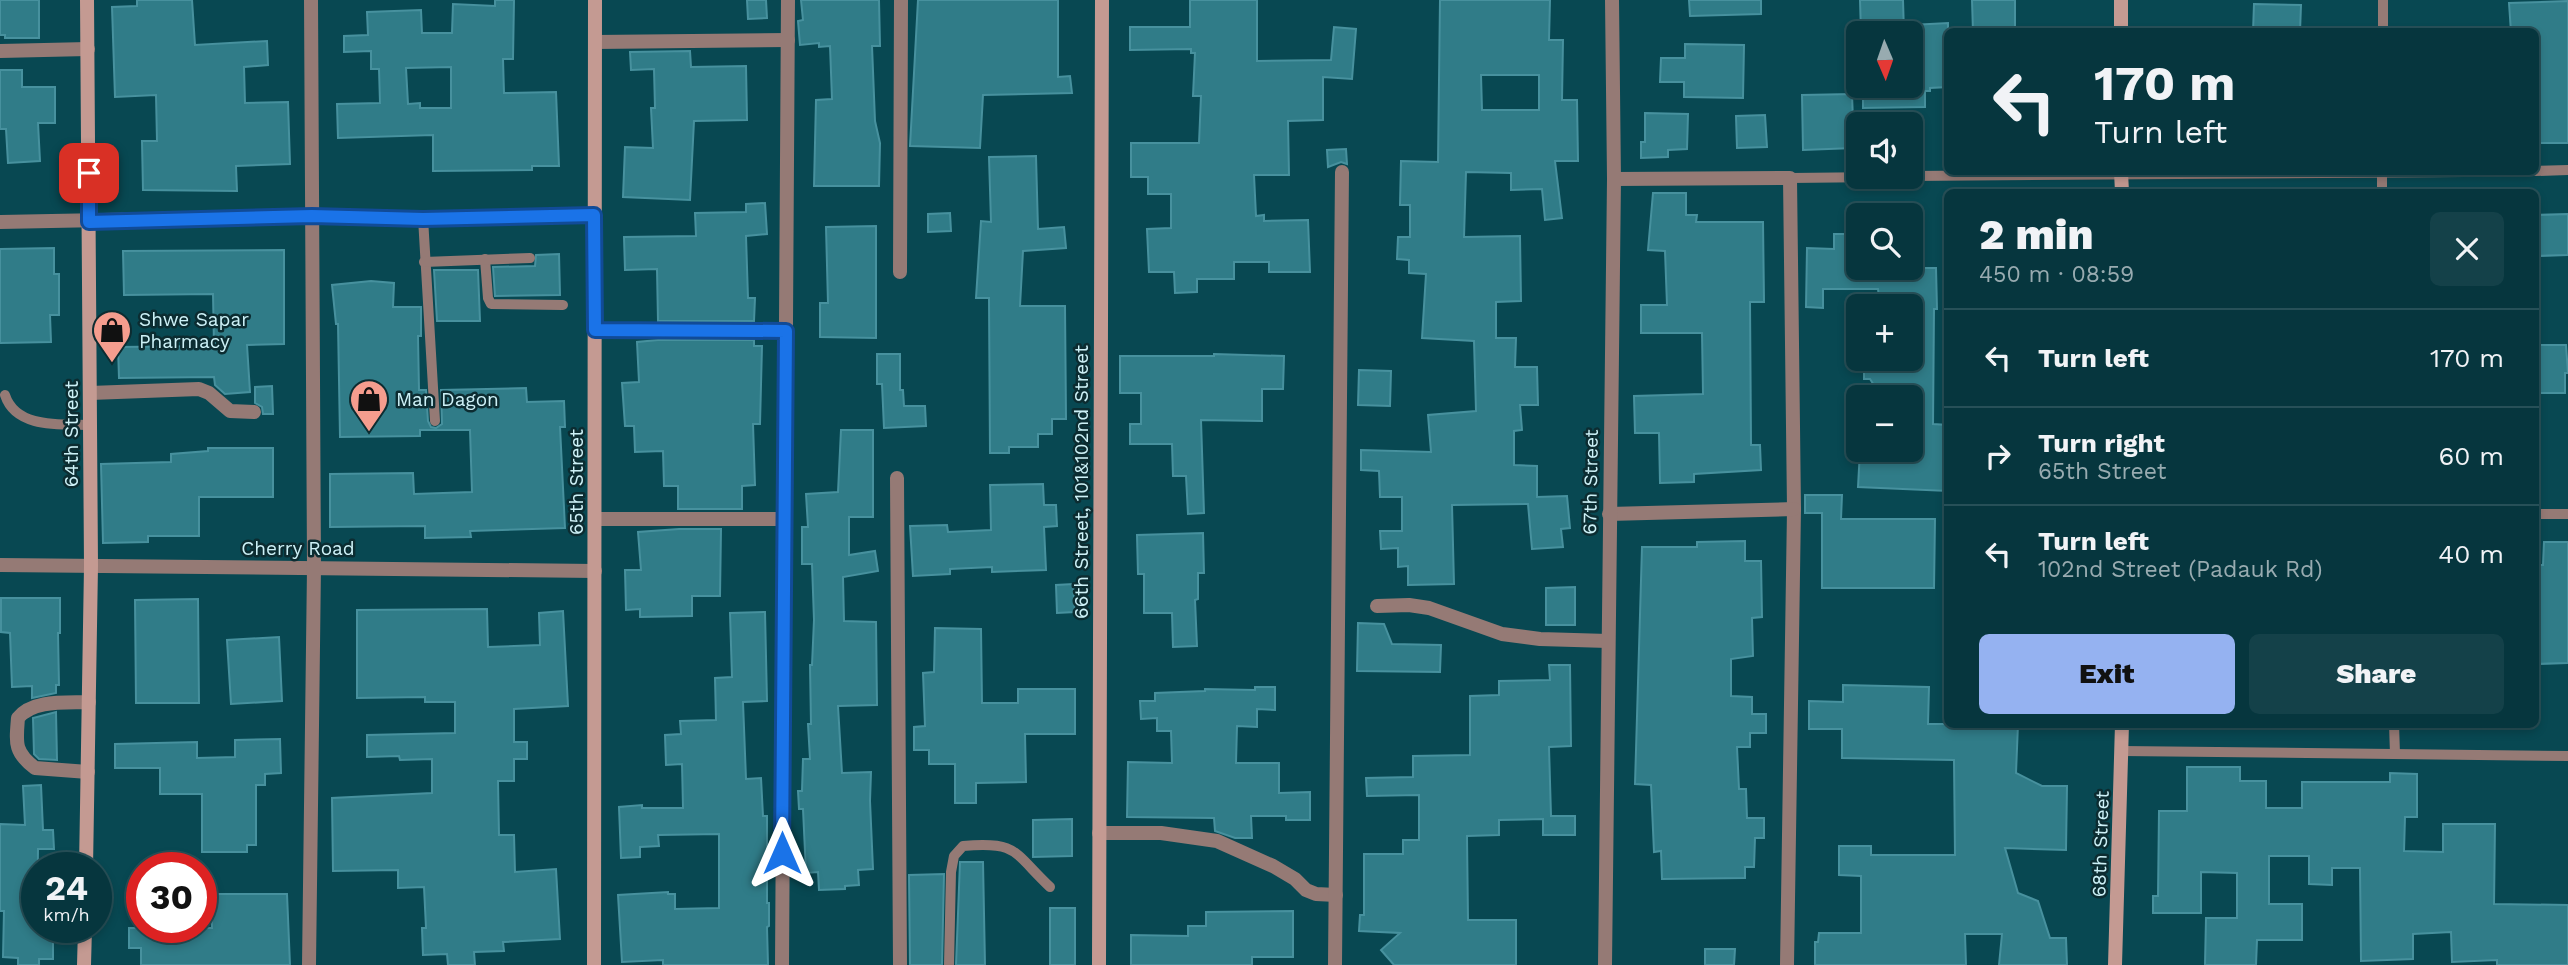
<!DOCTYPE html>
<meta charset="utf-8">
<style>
body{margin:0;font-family:"Work Sans",sans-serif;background:#144149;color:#f1f3f6;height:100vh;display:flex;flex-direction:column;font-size:26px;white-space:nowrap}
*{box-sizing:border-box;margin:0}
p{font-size:23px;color:#98abb0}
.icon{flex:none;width:38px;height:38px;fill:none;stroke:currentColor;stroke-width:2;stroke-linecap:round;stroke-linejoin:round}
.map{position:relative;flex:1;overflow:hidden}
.side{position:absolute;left:1944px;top:189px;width:595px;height:539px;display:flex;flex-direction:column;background:#06363e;border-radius:10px;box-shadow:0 4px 10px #0003,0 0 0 2px #275058}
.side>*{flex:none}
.banner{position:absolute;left:1944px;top:28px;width:595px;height:147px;border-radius:10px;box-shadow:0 4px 10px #0003,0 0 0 2px #275058;background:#06363e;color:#f1f3f6;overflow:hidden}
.needle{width:46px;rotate:178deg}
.buttons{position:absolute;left:1846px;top:21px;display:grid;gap:14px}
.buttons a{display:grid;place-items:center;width:77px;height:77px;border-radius:10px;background:#06363e;box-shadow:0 4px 10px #0003,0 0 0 2px #275058;font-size:35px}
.speed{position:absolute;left:21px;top:852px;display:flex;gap:14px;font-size:35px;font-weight:700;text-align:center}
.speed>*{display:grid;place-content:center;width:91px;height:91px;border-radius:50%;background:#06363e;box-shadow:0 4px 10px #0003,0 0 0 2px #275058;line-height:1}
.speed small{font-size:18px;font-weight:400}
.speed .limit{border:10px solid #d22;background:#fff;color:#111}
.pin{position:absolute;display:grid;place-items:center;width:60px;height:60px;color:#fff;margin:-30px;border-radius:14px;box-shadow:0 4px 10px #0006}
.me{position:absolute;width:77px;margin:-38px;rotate:0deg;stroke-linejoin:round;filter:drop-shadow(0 0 5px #0008)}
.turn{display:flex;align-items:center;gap:24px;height:147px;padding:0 35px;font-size:32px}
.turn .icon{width:91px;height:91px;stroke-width:2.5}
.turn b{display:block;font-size:49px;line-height:60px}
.round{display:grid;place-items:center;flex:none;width:74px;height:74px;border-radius:10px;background:#144149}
.head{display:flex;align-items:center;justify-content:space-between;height:119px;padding:0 35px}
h1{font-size:42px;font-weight:800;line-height:52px}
.button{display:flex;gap:14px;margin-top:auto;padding:14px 35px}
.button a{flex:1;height:80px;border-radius:10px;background:#95b2f1;color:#111;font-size:28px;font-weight:800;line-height:80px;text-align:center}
.button a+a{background:#144149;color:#f1f3f6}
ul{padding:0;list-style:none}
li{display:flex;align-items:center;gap:21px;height:98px;padding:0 35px;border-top:2px solid #275058}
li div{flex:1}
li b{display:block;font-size:26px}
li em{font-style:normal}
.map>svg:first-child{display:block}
.building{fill:#307c88;stroke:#47919e;stroke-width:2;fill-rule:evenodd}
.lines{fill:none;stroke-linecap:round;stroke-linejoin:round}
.lane{stroke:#957a75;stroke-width:10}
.street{stroke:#957a75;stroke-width:14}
.secondary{stroke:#c49a92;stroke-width:14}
.route-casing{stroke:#114b97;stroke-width:18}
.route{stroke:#1a73e8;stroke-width:12}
.labels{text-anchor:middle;stroke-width:5;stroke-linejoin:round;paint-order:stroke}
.poi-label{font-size:19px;fill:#cdf1f7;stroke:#0c2c31;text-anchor:start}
.street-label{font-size:19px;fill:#cdf1f7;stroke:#0c2c31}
</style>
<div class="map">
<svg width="2568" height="965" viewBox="0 0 2568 965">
<rect width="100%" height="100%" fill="#084852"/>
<g class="building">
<path d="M0,0H39V38H5V35H0Z"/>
<path d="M137,0H192L195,45L267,41L268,65L244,67L245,103L288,102L290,164L236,166L237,191L143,190L142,141H157L156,95L115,97L112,7L137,6Z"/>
<path d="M495,0H514L513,59H503L504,93L556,92L559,166H532V170L433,171V135L338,138L337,104L380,103L379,69H371V51L344,52V36L368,35L367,12L421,10L422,33H452L453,4L495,6ZM451,67V108H420V103L408,104L406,68Z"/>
<path d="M747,0H766L767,18L748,19Z"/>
<path d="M801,0H879L880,46H872L875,121L880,143L879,186H814L816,100L832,99L830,46L819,47V43L800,45L798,21L803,20Z"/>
<path d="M918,0H1058V77L1070,76L1072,93L983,95L980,148L910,146Z"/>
<path d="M1190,0H1257V61L1331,60L1334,27L1356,29L1352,79L1323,77V120L1288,121L1289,175H1254L1256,216L1264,215V221L1308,220L1310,272H1269V262H1234V279H1197V292L1175,293L1174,272H1149L1147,229L1171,228V194H1148V177H1131V143H1199L1201,96H1193L1195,53H1191V49L1130,50V27H1190Z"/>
<path d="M1440,0H1550L1549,40H1563L1562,100H1577L1578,161H1555L1562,218L1545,220L1542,189L1511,190V173L1466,172L1464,237L1520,236L1521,301L1496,302V338H1516L1515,367H1537L1538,405H1520L1522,430L1514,431V465L1537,466V497L1567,496L1570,528L1561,529L1563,547L1532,549L1528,504L1452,505L1454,584L1408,585V566L1398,567V548L1381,549L1380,531H1402V497H1380L1379,471L1361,470V450L1431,452L1428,415L1476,411L1474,341L1422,338L1426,274L1409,273V260L1397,259L1398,237H1410V205H1400L1401,161L1438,162ZM1481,75H1539V110H1482Z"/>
<path d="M1689,0H1761V14L1690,16Z"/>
<path d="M1860,0H1903L1904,33H1861Z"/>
<path d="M1972,0H2015V32H1973Z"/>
<path d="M2568,1V143H2536V32H2511L2509,3Z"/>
<path d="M2254,4L2301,5L2300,32H2253Z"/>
<path d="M1948,23V87L1930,88V91H1925V107L1863,108V86H1911V25Z"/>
<path d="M1685,44L1744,45L1743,98L1684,97V82H1660L1661,58H1685Z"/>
<path d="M690,51L691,67L746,66L747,120L694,121L690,200L623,197L625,147L653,148L651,108H655L654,69L631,70L630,52Z"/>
<path d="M0,70H22V87H55V123H38L40,161L8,163L6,129H0Z"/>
<path d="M1852,94L1854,148L1803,150L1802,95Z"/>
<path d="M1645,113L1688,114L1687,149L1668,150V157L1641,158V142H1645Z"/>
<path d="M1765,115L1767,147L1737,148L1736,116Z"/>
<path d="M1346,149L1347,164L1341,162L1328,167L1327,150Z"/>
<path d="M1036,156L1038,229L1064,227L1066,248L1023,251L1020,306H1065L1066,419H1052V434H1038V447H1009V453H990L989,298H976L981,221L991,222L989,157Z"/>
<path d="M1653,193H1686V215H1697L1696,222H1763L1764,302H1750L1751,445H1760L1761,470L1694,474V482L1660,483L1659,433H1635L1634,396L1703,394L1702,333H1641V305H1667L1665,251L1648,250Z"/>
<path d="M765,203L767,234L746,236L748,298H755L754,321H658L657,269L625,270L624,237L696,236L695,213L746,212V204Z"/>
<path d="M950,213L951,231L928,232V214Z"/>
<path d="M2568,214V255L2536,256V215Z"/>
<path d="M876,226V338L820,337V303H828L826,227Z"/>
<path d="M1834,234H1858V268H1936L1937,309H1934L1933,424L1948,425V491L1858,487L1860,450H1911V397H1899V393H1879L1870,379H1864V359H1911V306H1880L1878,289H1823V308L1806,307L1807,248L1834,249Z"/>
<path d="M54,248V274H59V315H50L51,342L0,343V249Z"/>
<path d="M284,250V344L247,345L250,392L225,394L215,385L214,377L119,378L118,347L214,346L213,294L124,295L123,251Z"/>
<path d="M559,254L560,295L495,296L493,267L535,266L536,255Z"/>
<path d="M434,270H478L480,321H437Z"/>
<path d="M371,281L394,283L393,307H421V336H418L419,390H426L428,421L431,427L436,428L442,424L441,390L526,388L527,402L564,401L565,427H560L565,528L470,531L471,537L425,538V526L330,527V474L413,473L414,494L472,492L470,430H420V436L340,437L338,324H336L332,285Z"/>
<path d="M658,340H754V346H762L760,424H753L755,485L742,486V509H678V486H664L663,451L635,452L634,426H625L622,383L639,382L637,342Z"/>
<path d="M2536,345H2566L2568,373H2565V393H2536Z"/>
<path d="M877,354H900V390H903L904,406H925L926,426L884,428L882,384H877Z"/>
<path d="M1214,354L1284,356L1283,389H1262V421L1201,420L1204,513L1188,514L1186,476H1173L1172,444H1130V424H1141V393H1120V356H1214Z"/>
<path d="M1359,370L1391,371L1390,406L1358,405Z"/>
<path d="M272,386L273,414H263L262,407L255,403V387Z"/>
<path d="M841,430H873V517H849V555L875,551L878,571L843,577L844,621L876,622L877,705L838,706L842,773L871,772L870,801L873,869L858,870L859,885L845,886V889L819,890L818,872L806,873L803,809H799L798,791H802L803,759H810L808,724H811L810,665H812L814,620L812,564H802V527H808L806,494L838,492Z"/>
<path d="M208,448H273V497H199V536H148V542L103,543L101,464L171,462V454L208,451Z"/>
<path d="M1043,484L1044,505H1056L1057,526L1044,527L1046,570L992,572V567L950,569V574L913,576L910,526L947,525L948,532L991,530L990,485Z"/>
<path d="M1805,495H1842L1841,519H1935L1934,588H1822V513H1805Z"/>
<path d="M679,529H721L720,596H692V616L640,617V609L626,610L625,570H641L638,532Z"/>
<path d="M1203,533L1204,573H1198V599L1195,600L1197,646L1173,647L1172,613H1144V574H1138L1137,535Z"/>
<path d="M1745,541V561H1761L1762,617L1752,618L1753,656L1731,659V696L1752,697V714H1766V733H1750V747H1737L1739,789H1746L1747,818H1764V838H1755L1754,867H1745V878L1662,879L1661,851L1654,852L1651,785L1635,784L1642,547H1697V542Z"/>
<path d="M2544,542H2568V663L2536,664V565H2543Z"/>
<path d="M1073,584L1075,612L1057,613L1056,585Z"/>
<path d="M1575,587V625H1546V588Z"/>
<path d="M1,598H60V633H58L59,685H56V693L32,698V686L12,687L10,633L1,632Z"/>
<path d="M198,599L199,703H136L135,600Z"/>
<path d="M487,609L488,647L540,645L539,613L563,611L568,706L514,709V742H527V759H514V781H498L499,835H514L515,872L556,869L560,939L503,942L504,951L474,952L475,965H448L447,954L423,955L422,928H426L424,887L398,888V870L333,871L332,798L432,793V759L400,760L399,756L367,757V735L455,733V702H425V697L357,698V610Z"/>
<path d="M765,612L767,701L743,702L746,779L761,778L763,816H767V903H769V926L767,927L768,965H663V960L622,962L618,895L668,892V894H675V909L719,908V834L658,835L659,846L640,847V857L621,858L619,807L642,805V808H683L682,764L666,765L665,735L681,734L680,721L716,720L715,678L732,677L730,613Z"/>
<path d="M1358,623L1384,624L1392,644L1441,645L1440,672L1357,671Z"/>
<path d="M935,628L981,629L982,703H1018V689H1075V734H1025L1026,782L976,783V803H955V764H929V750H914V727L925,726L923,673L934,672Z"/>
<path d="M279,637L282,701L231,704L227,640Z"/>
<path d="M1549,665H1570L1571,746L1549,747L1551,816H1575V835H1543V819L1499,820V835L1467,836L1468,920H1516V965H1394L1381,950L1400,933L1359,931L1360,915H1364V854H1403V840H1419V795L1367,796L1366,778L1413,777V756L1470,755V696L1499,695V681L1550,680Z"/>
<path d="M1843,685L1929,687L1928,724H2018L2016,773L2042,786H2067L2066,850L2005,848L2018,893L2038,901L2050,938H2066L2067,965H1999L2002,934H1965L1966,965H1815V942H1818L1819,933H1861V876L1839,875V846H1871V855H1955L1954,760L1842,758V729H1809V701L1843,702Z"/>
<path d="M1255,687H1275V710L1257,709V727L1237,726L1236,763H1279V793L1310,792V820H1286V816H1251L1252,838H1235L1215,831L1214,818L1127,817L1128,762L1172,763L1171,731H1157V718L1141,719L1140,701H1155V693L1205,691V689L1255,690Z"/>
<path d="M56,712L57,760L39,759L34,754L33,718Z"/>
<path d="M280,739L281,773L265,774V785H256V845H247V852H202V794H160V768H115V744L197,742V758L235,757V740Z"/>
<path d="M2187,767H2240V781H2266V808H2302V782H2390V773L2417,774V817H2405L2404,851L2443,852V824H2495L2494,904L2568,905V965H2497V960L2452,962L2451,932L2413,934V959L2361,961L2360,868H2332V885L2309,884V856H2269V904H2302V940H2257L2256,965H2205L2206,918H2237V873L2201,872V913H2153V896H2158L2159,811H2187Z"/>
<path d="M41,785L43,830H53L54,849H38L37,928H53V959H39V965H18V958L3,957L4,911H0V824L25,825L23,786Z"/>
<path d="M1072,819V856L1033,857V820Z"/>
<path d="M960,862H983L985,965H956Z"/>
<path d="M944,874L942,965H910L909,875Z"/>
<path d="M211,894H287L290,965H141V948H129V928H212Z"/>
<rect x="1050" y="908" width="25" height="57"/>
<path d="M1293,911V957H1252V965H1131V935L1188,936V926H1206V912Z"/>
<path d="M1705,949H1735L1734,965H1705Z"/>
</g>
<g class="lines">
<g class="lane">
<path d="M2383,32V0"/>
<path d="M2536,171L2568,170"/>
<path d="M2382,172V192"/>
<path d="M1911,176L2464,172"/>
<path d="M1790,178L1882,177"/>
<path d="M423,218L435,421"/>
<path d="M485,259L488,298L491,304L563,305"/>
<path d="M424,262L530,258"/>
<path d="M5,395C16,429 61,424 90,425"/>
<path d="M2536,514H2568"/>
<path d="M2394,724L2395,754"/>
<path d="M2122,751L2568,756"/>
<path d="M949,965L951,872L954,856L963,846C1018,841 1013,852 1050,887"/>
</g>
<g class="street">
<path d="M595,42L788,40"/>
<path d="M0,51L88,49"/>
<path d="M1614,179L1790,178L1794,509L1787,965"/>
<path d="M0,222L312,216L423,218L594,215"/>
<path d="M900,272L901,0"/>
<path d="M595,330L786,331"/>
<path d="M90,393L199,389L209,393L230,411L254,412"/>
<path d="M897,478L900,965"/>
<path d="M1609,514L1794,509"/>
<path d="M595,519H785"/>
<path d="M0,565L595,571"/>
<path d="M1377,606L1409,605L1429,608L1502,634L1540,639L1608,641"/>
<path d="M88,772L35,768C14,752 16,743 18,718C33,699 67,703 89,702"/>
<path d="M1099,833H1161L1217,841L1273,866L1295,879L1306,890L1316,894L1336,895"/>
<path d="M309,965L314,567L311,0"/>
<path d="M782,965L788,0"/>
<path d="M1335,965L1342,172"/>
<path d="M1605,965L1614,179L1612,0"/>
</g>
<g class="secondary">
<path d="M2121,32V0"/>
<path d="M2121,172L2122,192"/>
<path d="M86,868L91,566L87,0"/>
<path d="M84,965L85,928"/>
<path d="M594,965L595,0"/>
<path d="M1099,965L1102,0"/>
<path d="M2115,965L2122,724"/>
</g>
</g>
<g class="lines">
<defs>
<path id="route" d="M89,173V222L312,216L423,219L594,215L595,330L786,331L782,853"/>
</defs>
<use href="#route" class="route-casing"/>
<use href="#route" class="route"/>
</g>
<defs>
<symbol id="shop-pin" viewBox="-11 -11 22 30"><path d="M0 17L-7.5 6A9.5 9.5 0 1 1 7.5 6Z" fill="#f59d8e" stroke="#0c2c31"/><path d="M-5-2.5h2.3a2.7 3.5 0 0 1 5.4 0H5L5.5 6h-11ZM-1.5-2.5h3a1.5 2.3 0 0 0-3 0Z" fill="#111"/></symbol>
</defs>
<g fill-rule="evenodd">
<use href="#shop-pin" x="90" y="308" width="44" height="60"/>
<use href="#shop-pin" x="347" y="377" width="44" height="60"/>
</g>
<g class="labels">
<g class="poi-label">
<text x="139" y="326">Shwe Sapar<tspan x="139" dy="22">Pharmacy</tspan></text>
<text x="396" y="406">Man Dagon</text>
</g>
<g class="street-label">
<text transform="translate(71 434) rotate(-90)" y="7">64th Street</text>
<text transform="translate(576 482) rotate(-90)" y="7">65th Street</text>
<text transform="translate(1081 482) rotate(-90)" y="7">66th Street, 101&amp;102nd Street</text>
<text transform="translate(1590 482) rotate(-89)" y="7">67th Street</text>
<text x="298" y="555">Cherry Road</text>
<text transform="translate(2100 844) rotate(-88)" y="7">68th Street</text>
</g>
</g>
</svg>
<div class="buttons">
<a><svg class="needle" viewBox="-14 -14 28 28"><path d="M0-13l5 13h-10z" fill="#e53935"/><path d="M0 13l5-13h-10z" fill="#98abb0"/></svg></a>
<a><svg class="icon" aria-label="sound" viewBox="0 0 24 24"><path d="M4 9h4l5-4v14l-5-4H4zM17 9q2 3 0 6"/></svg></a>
<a><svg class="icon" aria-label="search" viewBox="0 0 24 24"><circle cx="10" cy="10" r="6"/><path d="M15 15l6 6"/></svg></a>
<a>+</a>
<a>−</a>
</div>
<div class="speed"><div>24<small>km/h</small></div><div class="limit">30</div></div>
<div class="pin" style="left:89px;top:173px;background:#d93025"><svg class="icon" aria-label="arrive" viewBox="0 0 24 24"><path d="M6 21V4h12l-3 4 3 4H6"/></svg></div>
<svg class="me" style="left:782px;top:853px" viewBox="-20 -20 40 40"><path d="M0-17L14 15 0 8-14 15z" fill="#1a73e8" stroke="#fff" stroke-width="4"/></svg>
<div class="banner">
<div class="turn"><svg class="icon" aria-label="left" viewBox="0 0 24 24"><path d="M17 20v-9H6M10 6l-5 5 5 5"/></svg><div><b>170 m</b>Turn left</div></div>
</div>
<section class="side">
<div class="head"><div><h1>2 min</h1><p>450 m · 08:59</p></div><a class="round"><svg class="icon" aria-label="close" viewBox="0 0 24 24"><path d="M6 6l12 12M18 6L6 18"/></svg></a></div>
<ul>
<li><svg class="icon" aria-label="left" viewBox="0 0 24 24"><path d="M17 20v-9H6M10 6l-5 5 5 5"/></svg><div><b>Turn left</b></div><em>170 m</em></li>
<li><svg class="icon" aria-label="right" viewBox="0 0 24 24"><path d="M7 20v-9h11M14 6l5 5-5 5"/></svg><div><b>Turn right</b><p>65th Street</p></div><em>60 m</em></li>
<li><svg class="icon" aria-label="left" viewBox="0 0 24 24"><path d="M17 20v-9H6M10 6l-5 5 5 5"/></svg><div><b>Turn left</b><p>102nd Street (Padauk Rd)</p></div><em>40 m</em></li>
</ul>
<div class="button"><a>Exit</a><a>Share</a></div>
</section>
</div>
